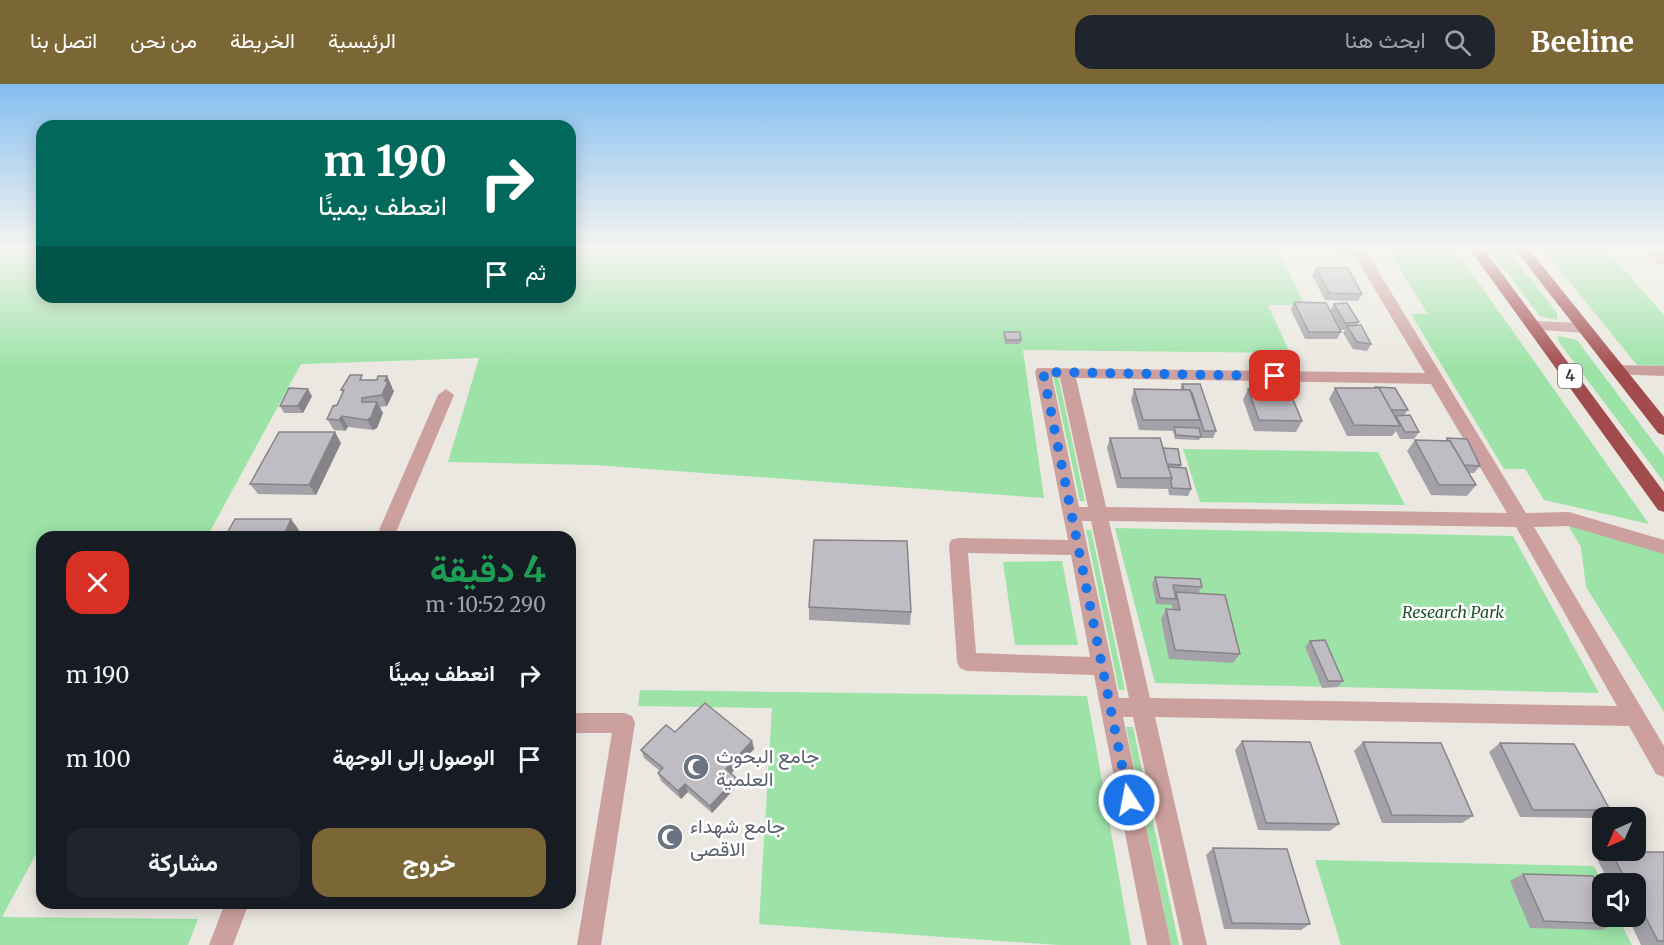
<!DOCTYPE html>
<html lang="ar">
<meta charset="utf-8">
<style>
body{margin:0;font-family:Merriweather,Vazirmatn,serif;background:#20242c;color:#f1f3f6;direction:rtl;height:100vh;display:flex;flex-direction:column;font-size:22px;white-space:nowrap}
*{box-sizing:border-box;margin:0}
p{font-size:20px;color:#9ea1a6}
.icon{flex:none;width:33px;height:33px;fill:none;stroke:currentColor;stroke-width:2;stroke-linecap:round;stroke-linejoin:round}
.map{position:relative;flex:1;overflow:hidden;direction:ltr}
.panel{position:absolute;left:36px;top:447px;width:540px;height:378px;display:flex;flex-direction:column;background:#171b24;border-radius:18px;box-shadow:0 3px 15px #0003;direction:rtl}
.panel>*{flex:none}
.top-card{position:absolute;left:36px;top:36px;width:540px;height:183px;border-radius:18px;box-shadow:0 3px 15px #0003;direction:rtl;background:#00695c;color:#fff;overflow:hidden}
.needle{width:39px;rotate:225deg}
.tools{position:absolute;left:1592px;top:723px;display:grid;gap:12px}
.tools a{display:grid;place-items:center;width:54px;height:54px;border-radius:12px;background:#171b24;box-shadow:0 3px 15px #0003;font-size:30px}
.pin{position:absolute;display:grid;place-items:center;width:51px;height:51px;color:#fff;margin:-26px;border-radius:12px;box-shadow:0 3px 9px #0006}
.me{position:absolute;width:66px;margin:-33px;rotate:349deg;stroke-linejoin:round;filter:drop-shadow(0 0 4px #0008)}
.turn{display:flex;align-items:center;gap:21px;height:126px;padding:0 30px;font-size:27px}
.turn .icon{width:78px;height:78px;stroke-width:2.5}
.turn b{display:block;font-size:42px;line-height:51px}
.then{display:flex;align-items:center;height:57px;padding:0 30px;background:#0003;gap:12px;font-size:22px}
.round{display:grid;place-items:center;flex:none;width:63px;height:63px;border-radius:18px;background:#20242c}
.overview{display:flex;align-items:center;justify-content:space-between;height:102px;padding:0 30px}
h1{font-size:36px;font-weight:700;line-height:45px;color:#1e9e55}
.button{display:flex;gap:12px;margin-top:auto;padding:12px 30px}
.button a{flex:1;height:69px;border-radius:18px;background:#7b6635;color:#fff;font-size:24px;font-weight:700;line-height:69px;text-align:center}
.button a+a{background:#20242c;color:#f1f3f6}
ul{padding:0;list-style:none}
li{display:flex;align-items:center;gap:18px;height:84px;padding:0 30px}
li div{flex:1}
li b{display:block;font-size:22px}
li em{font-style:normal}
header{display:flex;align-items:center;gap:36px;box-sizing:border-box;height:84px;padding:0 30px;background:#7b6635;color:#fff}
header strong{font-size:28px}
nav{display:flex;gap:33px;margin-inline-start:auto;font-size:21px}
.search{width:420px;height:54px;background:#20242c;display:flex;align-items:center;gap:15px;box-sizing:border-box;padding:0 21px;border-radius:18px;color:#9ea1a6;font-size:22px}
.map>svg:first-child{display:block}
.green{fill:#9de3a8}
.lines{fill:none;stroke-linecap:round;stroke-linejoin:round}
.minor{fill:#cca09f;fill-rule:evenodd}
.highway{fill:#a14b4c;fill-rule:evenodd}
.wall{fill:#a4a2a8}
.shaded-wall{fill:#868488}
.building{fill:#bfbcc3;stroke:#868488;stroke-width:1.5}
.route{stroke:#1a73e8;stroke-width:10;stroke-dasharray:0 18}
.labels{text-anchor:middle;stroke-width:5;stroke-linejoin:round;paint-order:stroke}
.shield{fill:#fff;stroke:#747371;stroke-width:1.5}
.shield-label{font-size:15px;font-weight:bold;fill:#383734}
.park-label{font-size:16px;font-style:italic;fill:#1d522a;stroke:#fff}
.near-worship-label{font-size:20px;fill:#5b616d;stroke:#fff;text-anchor:start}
</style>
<header>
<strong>Beeline</strong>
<div class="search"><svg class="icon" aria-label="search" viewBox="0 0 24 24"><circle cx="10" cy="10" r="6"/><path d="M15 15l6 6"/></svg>ابحث هنا</div>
<nav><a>الرئيسية</a><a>الخريطة</a><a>من نحن</a><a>اتصل بنا</a></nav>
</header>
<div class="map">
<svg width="1664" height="861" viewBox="0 0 1664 861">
<rect width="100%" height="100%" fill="#eae8e0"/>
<g class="green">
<path d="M0,164H42V213H570V164H1277L1305,221H1268L1290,269L1023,266L1044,414L594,381L448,378L479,274L301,280L207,453H42V759L2,833L198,835L188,861H0Z"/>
<path d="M1387,164H1454L1649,440L1544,416L1525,385H1504L1411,230H1428Z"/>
<path d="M1488,164H1506L1557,229V236L1540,232Z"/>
<path d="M1542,164H1605L1664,231V282L1637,281Z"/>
<path d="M1558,252L1577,256L1664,372V398L1558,257Z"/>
<path d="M1053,292H1058L1085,417H1080Z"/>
<path d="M1183,365L1378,368L1405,421L1200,418Z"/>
<path d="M1565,436L1664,467V628L1586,503L1581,463Z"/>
<path d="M1115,444L1513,452L1599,609L1155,599Z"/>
<path d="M1086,446H1091L1125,606H1119Z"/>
<path d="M1062,477L1078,561H1015L1003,478Z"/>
<path d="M640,606L1087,612L1131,861H1059L759,840L772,624L638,622Z"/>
<path d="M1126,643H1133L1179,861H1171Z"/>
<path d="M1315,776L1594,782L1602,799V832L1618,833L1632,861H1341Z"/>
</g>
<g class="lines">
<g class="minor">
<path d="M1350,164H1364L1526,429L1569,428L1664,456V470L1569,442L1534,443L1664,662V693L1656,690L1629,642L1155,633L1207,861H1183L1133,633H1123L1171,861H1147L1094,591L967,587L960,584L957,578L949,461L951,456L958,454L1068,456L1035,288L1037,284L1425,289ZM1052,293L1060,294L1088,423H1079ZM1076,294L1431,300L1507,429L1106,423ZM1082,437H1091L1129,614H1119ZM1109,437L1516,443L1617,622L1150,614ZM968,469L1071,471L1090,573L976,569Z"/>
<path d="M1643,164H1658L1664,170V181L1659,180Z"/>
<path d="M1533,237L1584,239L1592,244L1584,249L1528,245L1526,242L1528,239Z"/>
<path d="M1618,281L1664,282V292L1612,290L1610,286Z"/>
<path d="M446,305L454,311L394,453H376L438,311Z"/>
<path d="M570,629H624L632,632L635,639L601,861H577L612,649H570Z"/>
<path d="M225,819H249L233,861H209Z"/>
</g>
<g class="highway">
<path d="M1469,164H1483L1664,408V428L1658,426Z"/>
<path d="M1514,164H1528L1664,333V351L1658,349Z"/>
</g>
</g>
<g class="wall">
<path d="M1284,164H1349L1350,167L1348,170H1335L1333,167L1286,166Z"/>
<path d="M1316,184L1362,210L1358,217L1325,216L1312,191Z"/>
<path d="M1294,218L1330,227L1334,220L1359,238L1357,241L1371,260L1367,267L1353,265L1343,249L1345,246H1341V248L1337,255H1305L1291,226Z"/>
<path d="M1004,248L1021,256L1020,260H1005L1004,252Z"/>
<path d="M387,292L392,303V304L394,307L387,322L380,323L383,329L377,344L373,346L348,343L345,347L334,346L327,335L337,321L343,309L341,306L364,296H377Z"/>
<path d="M1182,300H1200L1216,347L1213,354H1200L1199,356L1175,355L1173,347L1139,346L1131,316L1134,305L1180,306Z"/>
<path d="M1375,303L1408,326L1404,331L1419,348L1414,355H1400L1396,347L1392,352H1347L1329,315L1335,304H1374Z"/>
<path d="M1248,305L1302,337L1296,348L1254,347L1243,316Z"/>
<path d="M312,312L303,329H284L280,322Z"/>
<path d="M1110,354L1163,365L1181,381L1180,384L1191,405L1188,412L1169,411L1168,404L1167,405L1117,404L1107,364Z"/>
<path d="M1447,354L1480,382L1474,389H1468L1476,401L1467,412L1431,411L1407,367L1415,356L1445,357Z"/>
<path d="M341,359L316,411L258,410L250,400Z"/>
<path d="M1155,493L1202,503L1198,509L1240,570L1233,579L1169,575L1161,535L1166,525H1173L1172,521L1156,520L1152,500Z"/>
<path d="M809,523L911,528L910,541L809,536Z"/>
<path d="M1310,557L1343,597L1338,603L1322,604L1305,563Z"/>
<path d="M675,648L752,657L754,665L731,690L736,694L737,702L712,729L688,708L681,715L661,697L658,689L660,687L644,674L641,666Z"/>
<path d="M1242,657L1339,740L1330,747L1258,746L1235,666Z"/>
<path d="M1363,658L1473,732L1462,739H1382L1354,667Z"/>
<path d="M1500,659L1610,726L1597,734L1520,733L1489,668Z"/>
<path d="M1213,764L1310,840L1301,846L1224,845L1206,771Z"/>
<path d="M1611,768H1664V861H1641L1627,832H1635V800H1610L1597,775Z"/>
<path d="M1523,790L1616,840L1601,846L1530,844L1510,797Z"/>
</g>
<g class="shaded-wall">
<path d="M387,292L392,303V304L394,307L387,322L382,311Z"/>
<path d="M308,305L312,312L303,329L298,322Z"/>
<path d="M377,318L383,329L377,344L373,346L367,336Z"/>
<path d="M342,332L348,343L345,347L339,336Z"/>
<path d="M335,348L341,359L316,411L309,401Z"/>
<path d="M291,435L299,446L295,453H283Z"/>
<path d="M752,657L754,665L727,694L726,685Z"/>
<path d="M736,694L737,702L712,729L710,722Z"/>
<path d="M685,700L688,708L681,715L678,707Z"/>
</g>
<g class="building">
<path d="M1335,164H1349L1350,167L1337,166Z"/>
<path d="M1316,184H1348L1362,210L1329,209Z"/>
<path d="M1294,218L1326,219L1341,248H1309Z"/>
<path d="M1347,219L1359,238L1345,239L1334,220Z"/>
<path d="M1361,241L1371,260L1357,258L1347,242Z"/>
<path d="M1004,248H1020L1021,256H1006Z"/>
<path d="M350,291H362L360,296H377L378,292H387L385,297H388L382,311L362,314V318H377L371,333L367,336L342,332L339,336L327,335L333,322L337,321L344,306H341Z"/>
<path d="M1182,300H1200L1216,347H1204L1192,309H1191L1190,306H1184Z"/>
<path d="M1375,303L1395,304L1408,326H1391L1379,304H1375Z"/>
<path d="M289,304L308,305L298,322H280Z"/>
<path d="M1335,304H1379L1400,342L1354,341Z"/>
<path d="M1134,305L1190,306L1200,336H1143Z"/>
<path d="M1248,305L1289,306L1302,337L1259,336Z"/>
<path d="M1410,331L1419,348H1405L1396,332Z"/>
<path d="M1174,343L1199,344L1201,353L1176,351Z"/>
<path d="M279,348H335L309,401L250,400Z"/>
<path d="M1110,354H1160L1172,394H1121Z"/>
<path d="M1447,354L1467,355L1480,382L1464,381L1450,357H1448Z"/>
<path d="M1415,356L1450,357L1476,401H1439Z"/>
<path d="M1163,364L1178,365L1181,381L1167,380Z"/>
<path d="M1168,383L1186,384L1191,405L1172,404L1171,397L1172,394Z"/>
<path d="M235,435H291L283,453H225Z"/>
<path d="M814,456L907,457L911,528L809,523Z"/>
<path d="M1155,493L1200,495L1202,503L1173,501L1176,515L1160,514Z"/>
<path d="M1176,508L1225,511L1240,570L1175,566L1166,525L1180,526Z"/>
<path d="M1325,556L1343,597H1328L1310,557Z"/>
<path d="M705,619L752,657L726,685L736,694L710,722L685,700L678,707L658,689L663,684L641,666L666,641L675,648Z"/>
<path d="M1242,657L1310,658L1339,740L1266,739Z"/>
<path d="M1363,658L1441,659L1473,732L1392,731Z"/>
<path d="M1500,659L1574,660L1610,726H1533Z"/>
<path d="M1213,764L1287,765L1310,840L1232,839Z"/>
<path d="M1611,768H1664V857H1658L1635,813V800H1628Z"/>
<path d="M1523,790L1593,792L1602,811V832H1613L1616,840L1544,837Z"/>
</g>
<linearGradient id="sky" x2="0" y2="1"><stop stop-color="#84bef0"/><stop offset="0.58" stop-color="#f6f5f1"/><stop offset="1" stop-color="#f6f5f1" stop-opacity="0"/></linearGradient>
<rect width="1664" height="284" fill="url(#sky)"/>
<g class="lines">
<path class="route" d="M1129,716L1043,288L1275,292"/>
</g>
<defs>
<symbol id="mosque-disc" viewBox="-11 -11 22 22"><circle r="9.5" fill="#6b7280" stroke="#fff"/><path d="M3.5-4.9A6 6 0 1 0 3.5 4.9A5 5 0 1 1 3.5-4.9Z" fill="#fff"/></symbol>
</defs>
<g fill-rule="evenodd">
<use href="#mosque-disc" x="681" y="668" width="30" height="30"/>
<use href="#mosque-disc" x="655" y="738" width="30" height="30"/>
</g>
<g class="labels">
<rect class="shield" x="1558" y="280" width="24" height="24" rx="4.5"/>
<g class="shield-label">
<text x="1570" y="297">4</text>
</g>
<g class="park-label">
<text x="1453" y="534">Research Park</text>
</g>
<g class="near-worship-label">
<text x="716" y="679">جامع البحوث<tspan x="716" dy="23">العلمية</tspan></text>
<text x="690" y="749">جامع شهداء<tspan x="690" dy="23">الاقصى</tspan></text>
</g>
</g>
</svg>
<div class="tools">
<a><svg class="needle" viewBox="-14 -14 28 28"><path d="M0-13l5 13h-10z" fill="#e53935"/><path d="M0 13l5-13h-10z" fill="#9ea1a6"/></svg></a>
<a><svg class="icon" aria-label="sound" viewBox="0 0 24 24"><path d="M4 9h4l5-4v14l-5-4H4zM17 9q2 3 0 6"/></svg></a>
</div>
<div class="pin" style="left:1275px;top:292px;background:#d93025"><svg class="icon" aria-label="arrive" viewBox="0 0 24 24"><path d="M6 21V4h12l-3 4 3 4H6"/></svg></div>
<svg class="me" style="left:1129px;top:716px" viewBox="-20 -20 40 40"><circle r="17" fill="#1a73e8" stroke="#fff" stroke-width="3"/><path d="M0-11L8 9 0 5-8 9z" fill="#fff"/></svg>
<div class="top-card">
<div class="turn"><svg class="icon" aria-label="right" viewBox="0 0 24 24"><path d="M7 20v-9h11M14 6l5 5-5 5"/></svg><div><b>190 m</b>انعطف يمينًا</div></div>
<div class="then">ثم<svg class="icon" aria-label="arrive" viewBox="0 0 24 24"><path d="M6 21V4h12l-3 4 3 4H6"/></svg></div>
</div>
<section class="panel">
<div class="overview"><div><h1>4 دقيقة</h1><p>290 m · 10:52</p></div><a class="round" style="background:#d93025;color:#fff"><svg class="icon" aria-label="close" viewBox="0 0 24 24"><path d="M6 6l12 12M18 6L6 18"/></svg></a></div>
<ul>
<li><svg class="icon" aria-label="right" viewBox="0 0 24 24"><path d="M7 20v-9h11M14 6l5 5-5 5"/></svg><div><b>انعطف يمينًا</b></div><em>190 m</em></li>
<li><svg class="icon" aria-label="arrive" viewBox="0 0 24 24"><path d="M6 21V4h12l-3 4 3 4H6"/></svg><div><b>الوصول إلى الوجهة</b></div><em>100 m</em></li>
</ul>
<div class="button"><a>خروج</a><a>مشاركة</a></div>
</section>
</div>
